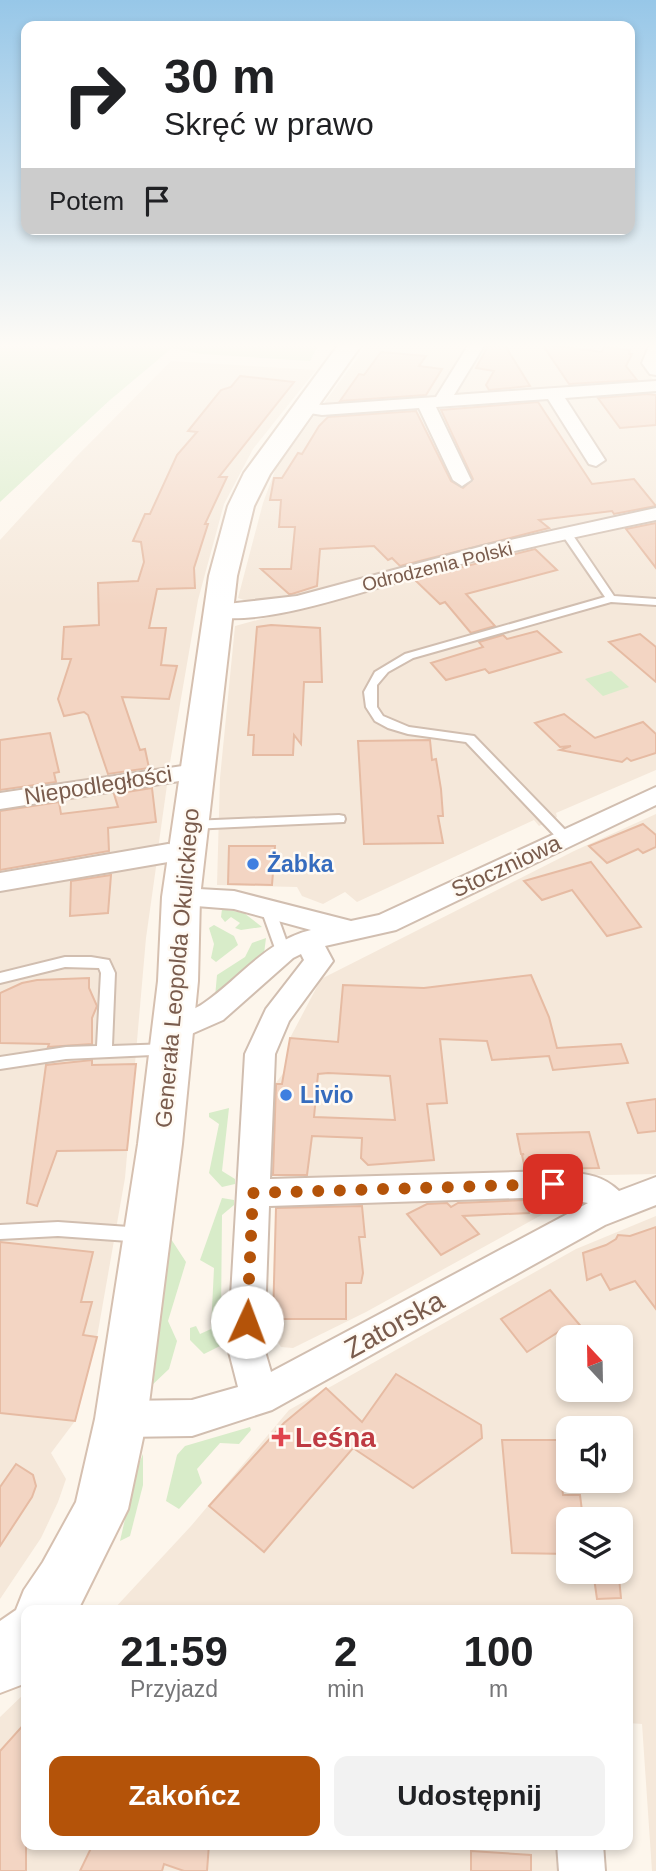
<!DOCTYPE html>
<html lang="pl">
<meta charset="utf-8">
<style>
body{margin:0;font-family:Arial,sans-serif;background:#f2f2f2;color:#202124;height:100vh;display:flex;flex-direction:column;font-size:26px;white-space:nowrap}
*{box-sizing:border-box;margin:0}
p{font-size:23px;color:#757577}
.icon{flex:none;width:38px;height:38px;fill:none;stroke:currentColor;stroke-width:2;stroke-linecap:round;stroke-linejoin:round}
.map{position:relative;flex:1;overflow:hidden}
.panel{position:absolute;left:21px;top:1605px;width:612px;height:245px;display:flex;flex-direction:column;background:#fff;border-radius:14px;box-shadow:0 4px 10px #0003}
.panel>*{flex:none}
.banner{position:absolute;left:21px;top:21px;width:614px;height:214px;border-radius:14px;box-shadow:0 4px 10px #0003;background:#fff;color:#202124;overflow:hidden}
.needle{width:46px;rotate:338deg}
.fabs{position:absolute;left:556px;top:1325px;display:grid;gap:14px}
.fabs a{display:grid;place-items:center;width:77px;height:77px;border-radius:14px;background:#fff;box-shadow:0 4px 10px #0003;font-size:35px}
.pin{position:absolute;display:grid;place-items:center;width:60px;height:60px;color:#fff;margin:-30px;border-radius:14px;box-shadow:0 4px 10px #0006}
.me{position:absolute;width:77px;margin:-38px;rotate:2deg;stroke-linejoin:round;filter:drop-shadow(0 0 5px #0008)}
.turn{display:flex;align-items:center;gap:24px;height:147px;padding:0 28px;font-size:32px}
.turn .icon{width:91px;height:91px;stroke-width:2.5}
.turn b{display:block;font-size:49px;line-height:60px}
.then{display:flex;align-items:center;height:66px;padding:0 28px;background:#0003;gap:14px;font-size:26px}
.eta{display:flex;justify-content:space-evenly;align-items:center;height:119px;text-align:center}
.eta b{font-size:42px;font-weight:700;line-height:49px}
.cta{display:flex;gap:14px;margin-top:auto;padding:14px 28px}
.cta a{flex:1;height:80px;border-radius:14px;background:#b45309;color:#fff;font-size:28px;font-weight:700;line-height:80px;text-align:center}
.cta a+a{background:#f2f2f2;color:#202124}
.map>svg:first-child{display:block}
.residential{fill:#f5e8da;fill-rule:evenodd}
.green{fill:#d8ecc9}
.building{fill:#f3d5c3;stroke:#e6bba3;stroke-width:2;fill-rule:evenodd}
.lines{fill:none;stroke-linecap:round;stroke-linejoin:round}
.lane-casing{stroke:#d1beb0;stroke-width:4}
.street-casing{stroke:#d1beb0;stroke-width:4}
.secondary-casing{stroke:#d6c0b0;stroke-width:4}
.lane{fill:#fff;fill-rule:evenodd}
.street{fill:#fff;fill-rule:evenodd}
.secondary{fill:#fff;fill-rule:evenodd}
.route{stroke:#b45309;stroke-width:12;stroke-dasharray:0 21.6}
.shop-dot{fill:#3f7fe0;stroke:#fffaf3;stroke-width:2.5}
.health-dot{fill:#e0444e;stroke:#fffaf3;stroke-width:2.5}
.labels{text-anchor:middle;stroke-width:5;stroke-linejoin:round;paint-order:stroke}
.far-street-label{font-size:19px;fill:#7a5c4d;stroke:#fffaf3}
.street-label{font-size:23px;fill:#7a5c4d;stroke:#fffaf3}
.shop-label{font-size:23px;font-weight:bold;fill:#366cbe;stroke:#fffaf3;text-anchor:start}
.near-street-label{font-size:28px;fill:#7a5c4d;stroke:#fffaf3}
.near-health-label{font-size:28px;font-weight:bold;fill:#be3a42;stroke:#fffaf3;text-anchor:start}
</style>
<div class="map">
<svg width="656" height="1871" viewBox="0 0 656 1871">
<rect width="100%" height="100%" fill="#fdf6ec"/>
<g class="residential">
<path d="M368,344H472L437,398L321,407Z"/>
<path d="M484,344H647L640,362L654,381L451,399Z"/>
<path d="M171,361L316,370L253,449L224,504L198,600L169,768L0,796V540L76,457Z"/>
<path d="M656,389V509L553,530L300,597L250,602L238,598L263,503L276,468L317,412Z"/>
<path d="M656,519V770L556,813L557,817L539,826L534,820L357,902L345,892L323,904L302,896L297,887L217,885L220,778L235,626L551,541Z"/>
<path d="M168,778L158,849L0,877V805Z"/>
<path d="M656,814V1174L321,1181L269,1175L275,1084L285,1071L290,1038L321,979L574,851Z"/>
<path d="M157,860L146,938L125,1178L97,1337L75,1421L51,1453L66,1479L58,1502L41,1538L0,1599V888Z"/>
<path d="M553,1191L556,1207L366,1312L293,1348L281,1347L273,1335L276,1207Z"/>
<path d="M656,1216V1871H652L642,1724L628,1723V1610H113L191,1526L289,1410L576,1249ZM569,1337H621V1390H569ZM569,1428H621V1480H569ZM569,1519H621V1572H569Z"/>
<path d="M26,1692V1844L565,1845L566,1871H0V1717Z"/>
</g>
<g class="green">
<path d="M0,344H45L57,350L60,344H319L310,361L201,354L172,348L110,400L0,502Z"/>
<path d="M611,671L629,687L603,696L585,679Z"/>
<path d="M222,909L244,913L262,927L241,930L235,928L240,923L231,917L225,922L221,917Z"/>
<path d="M214,925L234,936L238,945L216,962L211,958L214,944L209,928Z"/>
<path d="M266,938L264,954L215,997L217,975L245,957L252,943Z"/>
<path d="M229,1108L222,1171L235,1179V1184L222,1187L209,1173L219,1124L209,1117V1113Z"/>
<path d="M222,1198L234,1200V1205L222,1215L221,1316L234,1324V1339L204,1354L190,1340V1328L196,1326L200,1334L211,1329L214,1268L200,1260Z"/>
<path d="M171,1239L186,1262L168,1321L177,1341L169,1369L150,1387L158,1285Z"/>
<path d="M250,1427L251,1430L239,1444L220,1443L197,1469L202,1483L179,1509L166,1501L177,1455L185,1446Z"/>
<path d="M143,1454V1485L130,1536L120,1541L136,1471Z"/>
</g>
<g class="building">
<path d="M489,344H504L530,386L489,390L486,385L494,371L476,368Z"/>
<path d="M542,344L602,352L604,347L630,350L629,354H632L626,366L637,380L569,384Z"/>
<path d="M381,352L426,356L419,366L442,369L426,395L340,401L359,374L364,375Z"/>
<path d="M240,376L294,382L219,477H227L205,524H208L194,568L195,588L157,589L149,628H166L161,665L177,666L169,699L122,697L140,750L145,749L149,768L108,774L88,715L84,712L64,716L58,699L71,659H62L64,627L99,625L98,583L138,581L144,562L141,542L133,541L145,514H150L177,455L197,432L188,431L221,390L231,387Z"/>
<path d="M648,394L656,395V425L620,428L598,398Z"/>
<path d="M538,402L592,484L634,479L656,506L614,514L612,511L539,520L549,528L400,566L392,558L388,560L374,546L320,549L317,586L292,594H289L261,569H291L295,527H279L281,500H270L274,478H282L298,453L302,454L319,426L328,417L416,411L451,481L463,488L473,479L441,410Z"/>
<path d="M656,523V568L626,529Z"/>
<path d="M535,549L557,570L466,594L495,626L471,633L445,602L440,604L414,579Z"/>
<path d="M271,625L320,628L322,682H304L301,744L294,735L293,755H253L254,735H248L257,627Z"/>
<path d="M537,631L561,652L489,673L485,669L446,680L431,663L483,647L479,642L503,635L507,639Z"/>
<path d="M640,634L656,647V682L609,642Z"/>
<path d="M564,714L595,738L643,722L656,734V753L631,761L627,758L622,762L560,750L571,746L560,747L535,723Z"/>
<path d="M50,733L59,772L54,773L56,782L0,790V740Z"/>
<path d="M430,740L432,760L436,759L441,789L443,816H438L443,843L364,844L358,741Z"/>
<path d="M152,788L156,822L108,828L109,851L0,870V811L59,802L61,814L118,807L114,794Z"/>
<path d="M643,824L656,835V847L643,853L638,849L607,863L589,846Z"/>
<path d="M229,846H275L272,885L228,884Z"/>
<path d="M591,862L616,894L641,927L607,936L572,890L542,900L524,881Z"/>
<path d="M111,875L108,913L70,916L71,881Z"/>
<path d="M531,975L549,1017L557,1048L621,1044L628,1063L553,1070L549,1056L492,1060L487,1041L440,1039L447,1103L427,1104L434,1160L368,1165L361,1158L362,1138L312,1136L307,1175H273L276,1084H282L290,1038L338,1042L343,985L424,988ZM328,1073L390,1076L395,1120L314,1117L318,1074Z"/>
<path d="M89,978V988L97,1006L92,1018V1044L48,1047L49,1044L0,1043V993L22,983L37,980Z"/>
<path d="M92,1060V1065L136,1064L127,1150L57,1151L37,1206L27,1203L46,1065Z"/>
<path d="M656,1099V1131L638,1133L627,1103Z"/>
<path d="M589,1132L599,1168L525,1169L522,1155L524,1154H521L517,1134Z"/>
<path d="M527,1200L529,1213L463,1216L479,1234L441,1255L407,1214L427,1204L447,1203L451,1207L458,1203Z"/>
<path d="M362,1206L365,1237H359L363,1273L361,1283H346V1319H273L276,1208Z"/>
<path d="M656,1227V1309L635,1281L610,1290L601,1274L587,1280L583,1253L606,1245L616,1239L618,1235L630,1236Z"/>
<path d="M0,1242L93,1252L81,1302H92L83,1335L97,1337L75,1421L0,1413Z"/>
<path d="M550,1290L590,1337H561L560,1331L527,1352L501,1319Z"/>
<path d="M396,1374L481,1425L482,1438L413,1488L353,1448L264,1552L209,1506L284,1423L326,1388L362,1422Z"/>
<path d="M502,1440H557L563,1495H580L583,1519H569V1554L512,1553Z"/>
<path d="M16,1464L33,1475L36,1486L32,1497L0,1546V1487Z"/>
<path d="M594,1578H619L621,1598L597,1599Z"/>
<path d="M26,1722V1871H0V1751Z"/>
<path d="M93,1844H209L207,1871H184L164,1864L162,1871H80Z"/>
<path d="M471,1851L531,1855V1871H471Z"/>
</g>
<g class="lines">
<defs>
<g id="lane">
<path d="M566,530L570,531L614,596L656,599V605L611,602L413,658L388,672L377,685V707L383,716L409,727L474,736L570,835L572,838L565,842L560,841L466,742L408,734L388,728L375,721L366,707L364,692L375,672L405,654L605,597L561,533Z"/>
<path d="M339,815L344,816L345,819L344,822L191,829L185,825L191,821Z"/>
<path d="M268,904L275,909L290,951L288,955H278L276,951L261,909Z"/>
<path d="M65,957H91L109,960L115,973L112,1046L169,1044L174,1046L177,1050L174,1054L66,1059L0,1069V1057L66,1047L97,1046L101,973L99,968L65,967L0,983V973Z"/>
<path d="M58,1222L143,1228L149,1230L152,1235L149,1240L143,1242L58,1236L0,1239V1225Z"/>
</g>
<g id="street">
<path d="M469,344H485L454,395L656,381V391L565,398L605,460L596,466L589,464L548,399L436,407L471,480L462,486L453,480L419,408L322,415L297,411L294,407L303,402L322,405L436,397Z"/>
<path d="M650,344H656V375L650,374L642,363Z"/>
<path d="M656,508V520C583,535 510,551 438,570C380,585 265,629 209,616L206,611L209,606L297,596L483,546Z"/>
<path d="M196,764L205,767L208,772L205,777L0,809V793Z"/>
<path d="M656,787V805L396,930L325,946L333,961L289,1021L275,1054L270,1179L553,1171C580,1174 599,1172 619,1191L656,1177V1205L605,1225L272,1410L192,1436L121,1437L108,1431L102,1419L108,1407L121,1401L192,1400L238,1387L228,1348L245,1054L266,1009L304,960L301,954L293,958L223,1020L173,1042L162,1039L158,1031C167,1015 189,1014 204,1003C241,977 266,941 311,930L234,909L171,904L167,897L171,890L181,888L234,891L351,921L379,915ZM553,1197L588,1203L271,1372L264,1348L269,1206Z"/>
<path d="M168,844L195,847L199,853L195,859L168,862L0,891V873Z"/>
<path d="M557,1844H603L605,1871H559Z"/>
</g>
<path id="secondary" d="M339,344H362L270,474L254,506L237,576L200,897L198,981L182,1144L147,1419L128,1509L78,1610H26V1678L21,1685L0,1693V1621L16,1610L24,1590L43,1562L76,1502L95,1419L138,1144L158,981L162,897L209,576L228,506L244,473Z"/>
</defs>
<use href="#lane" class="lane-casing"/>
<use href="#street" class="street-casing"/>
<use href="#secondary" class="secondary-casing"/>
<use href="#lane" class="lane"/>
<use href="#street" class="street"/>
<use href="#secondary" class="secondary"/>
</g>
<linearGradient id="sky" x2="0" y2="1"><stop stop-color="#97c7e8"/><stop offset="0.57" stop-color="#fefbf6"/><stop offset="1" stop-color="#fefbf6" stop-opacity="0"/></linearGradient>
<rect width="656" height="606" fill="url(#sky)"/>
<g class="lines">
<path class="route" d="M247,1322L253,1193L553,1184"/>
</g>
<g class="shop-dot">
<circle cx="253" cy="864" r="7"/>
<circle cx="286" cy="1095" r="7"/>
</g>
<path class="health-dot" d="M277.5 1426.5h7v7h7v7h-7v7h-7v-7h-7v-7h7z"/>
<g class="labels">
<g class="far-street-label">
<text transform="translate(437 566) rotate(-14)" y="7">Odrodzenia Polski</text>
</g>
<g class="street-label">
<text transform="translate(98 785) rotate(-9)" y="8">Niepodległości</text>
<text transform="translate(506 866) rotate(-25)" y="8">Stoczniowa</text>
<text transform="translate(177 968) rotate(-85)" y="8">Generała Leopolda Okulickiego</text>
</g>
<g class="shop-label">
<text x="267" y="872">Żabka</text>
<text x="300" y="1103">Livio</text>
</g>
<g class="near-street-label">
<text transform="translate(394 1324) rotate(-29)" y="10">Zatorska</text>
</g>
<g class="near-health-label">
<text x="295" y="1447">Leśna</text>
</g>
</g>
</svg>
<div class="fabs">
<a><svg class="needle" viewBox="-14 -14 28 28"><path d="M0-13l5 13h-10z" fill="#e53935"/><path d="M0 13l5-13h-10z" fill="#757577"/></svg></a>
<a><svg class="icon" aria-label="sound" viewBox="0 0 24 24"><path d="M4 9h4l5-4v14l-5-4H4zM17 9q2 3 0 6"/></svg></a>
<a><svg class="icon" aria-label="layers" viewBox="0 0 24 24"><path d="M12 4l9 5-9 5-9-5zM3 14l9 5 9-5"/></svg></a>
</div>
<div class="pin" style="left:553px;top:1184px;background:#d93025"><svg class="icon" aria-label="arrive" viewBox="0 0 24 24"><path d="M6 21V4h12l-3 4 3 4H6"/></svg></div>
<svg class="me" style="left:247px;top:1322px" viewBox="-20 -20 40 40"><circle r="19" fill="#fff"/><path d="M0-13L10 11 0 6-10 11z" fill="#b45309"/></svg>
<div class="banner">
<div class="turn"><svg class="icon" aria-label="right" viewBox="0 0 24 24"><path d="M7 20v-9h11M14 6l5 5-5 5"/></svg><div><b>30 m</b>Skręć w prawo</div></div>
<div class="then">Potem<svg class="icon" aria-label="arrive" viewBox="0 0 24 24"><path d="M6 21V4h12l-3 4 3 4H6"/></svg></div>
</div>
<section class="panel">
<div class="eta">
<div><b>21:59</b><p>Przyjazd</p></div>
<div><b>2</b><p>min</p></div>
<div><b>100</b><p>m</p></div>
</div>
<div class="cta"><a>Zakończ</a><a>Udostępnij</a></div>
</section>
</div>
